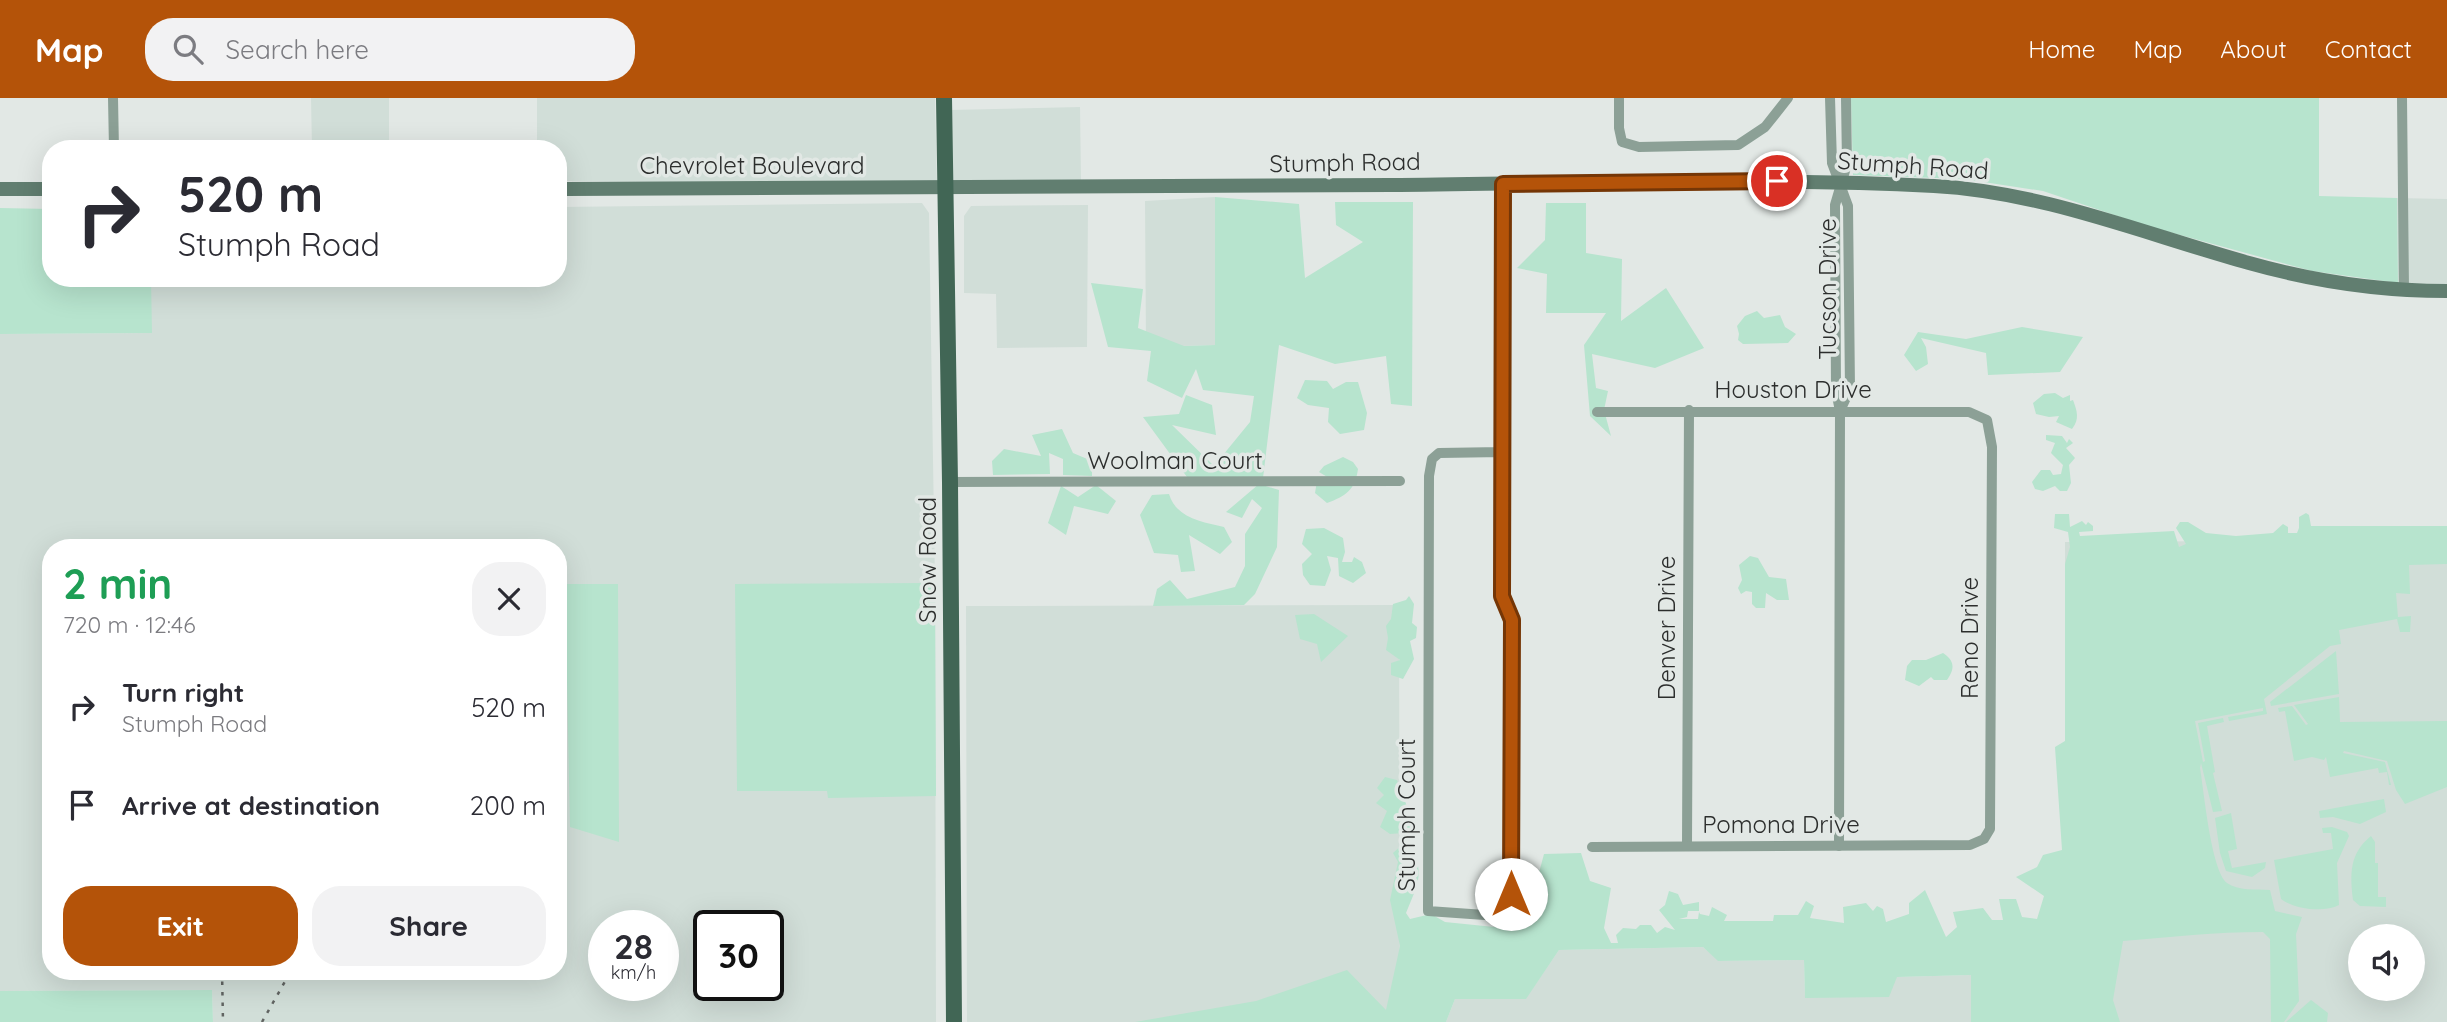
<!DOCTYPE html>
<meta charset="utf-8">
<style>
body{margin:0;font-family:Quicksand,sans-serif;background:#f2f2f3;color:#2b2b33;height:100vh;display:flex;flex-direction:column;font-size:26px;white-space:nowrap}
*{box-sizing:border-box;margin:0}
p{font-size:23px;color:#7c7c81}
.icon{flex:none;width:38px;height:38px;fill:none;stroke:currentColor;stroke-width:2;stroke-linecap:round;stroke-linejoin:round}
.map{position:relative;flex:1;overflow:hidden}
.details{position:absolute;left:42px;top:441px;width:525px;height:441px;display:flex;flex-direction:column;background:#fff;border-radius:28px;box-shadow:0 7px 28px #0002}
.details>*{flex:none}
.hud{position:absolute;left:42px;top:42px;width:525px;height:147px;border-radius:28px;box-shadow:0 7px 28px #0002;background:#fff;color:#2b2b33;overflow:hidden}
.buttons{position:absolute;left:2348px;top:826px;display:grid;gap:14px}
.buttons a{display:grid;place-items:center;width:77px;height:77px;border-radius:50%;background:#fff;box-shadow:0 7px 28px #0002;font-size:35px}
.speed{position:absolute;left:588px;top:812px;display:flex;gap:14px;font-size:35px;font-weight:700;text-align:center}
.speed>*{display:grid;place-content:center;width:91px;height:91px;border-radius:50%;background:#fff;box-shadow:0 7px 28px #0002;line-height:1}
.speed small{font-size:18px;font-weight:400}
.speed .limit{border:4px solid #111;border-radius:10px;background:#fff;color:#111}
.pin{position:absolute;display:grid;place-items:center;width:60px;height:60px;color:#fff;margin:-30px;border:4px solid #fff;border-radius:50%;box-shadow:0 2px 7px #0007}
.me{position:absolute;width:77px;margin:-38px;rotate:0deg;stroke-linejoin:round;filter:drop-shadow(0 0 5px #0008)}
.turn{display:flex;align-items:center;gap:24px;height:147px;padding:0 21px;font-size:32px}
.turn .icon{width:91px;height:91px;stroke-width:2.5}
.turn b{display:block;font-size:49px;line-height:60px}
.round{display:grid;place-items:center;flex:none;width:74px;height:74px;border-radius:28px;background:#f2f2f3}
.headline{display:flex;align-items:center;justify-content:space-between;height:119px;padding:0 21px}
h1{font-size:42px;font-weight:700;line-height:52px;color:#1e9e55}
.primary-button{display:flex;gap:14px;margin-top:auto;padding:14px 21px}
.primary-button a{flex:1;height:80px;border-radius:28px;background:#b45309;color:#fff;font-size:28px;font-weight:700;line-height:80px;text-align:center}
.primary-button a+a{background:#f2f2f3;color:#2b2b33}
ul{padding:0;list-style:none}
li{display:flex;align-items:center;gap:21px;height:98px;padding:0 21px}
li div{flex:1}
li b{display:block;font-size:26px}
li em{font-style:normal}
header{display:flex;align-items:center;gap:42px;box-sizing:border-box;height:98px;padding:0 35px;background:#b45309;color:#fff}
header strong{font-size:33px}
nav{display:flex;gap:38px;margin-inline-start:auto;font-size:24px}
.search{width:490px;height:63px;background:#f2f2f3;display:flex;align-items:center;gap:18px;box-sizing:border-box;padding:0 24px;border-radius:28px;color:#7c7c81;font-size:26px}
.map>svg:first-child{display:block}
.built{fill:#d1ded8;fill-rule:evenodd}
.green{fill:#b7e4ce}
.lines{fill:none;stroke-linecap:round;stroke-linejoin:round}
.street{stroke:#8ca096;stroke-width:10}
.secondary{stroke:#617e70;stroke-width:14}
.primary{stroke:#416655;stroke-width:16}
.rail{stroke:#616462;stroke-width:2.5;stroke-dasharray:3.5 7;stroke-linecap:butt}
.route-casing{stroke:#753606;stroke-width:18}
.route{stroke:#b45309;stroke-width:12}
.labels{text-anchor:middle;stroke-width:7;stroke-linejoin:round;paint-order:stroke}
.street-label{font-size:24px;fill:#2c2e2d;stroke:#e2e8e5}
</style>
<header>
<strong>Map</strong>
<div class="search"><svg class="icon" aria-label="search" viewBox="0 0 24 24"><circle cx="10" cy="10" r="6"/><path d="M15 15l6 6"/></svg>Search here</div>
<nav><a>Home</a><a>Map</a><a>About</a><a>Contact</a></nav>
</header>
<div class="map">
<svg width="2447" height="924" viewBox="0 0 2447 924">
<rect width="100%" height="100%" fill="#e2e8e5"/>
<g class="built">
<path d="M311,0H389V51H312Z"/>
<path d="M537,0H935L937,87L558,83V51H537Z"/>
<path d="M1080,9L1081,84L952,86L950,12Z"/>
<path d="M1215,99V247L1146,249L1145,103Z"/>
<path d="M2397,100L2447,101V187L2398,185Z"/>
<path d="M922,105L929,115L935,485L936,924H213L212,892L0,893V236L151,235V180H558V109ZM51,450H558V873H51ZM604,828H663V887H604ZM709,828H768V887H709Z"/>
<path d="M1088,107L1087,249L997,250L996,196L964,195V118L971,108Z"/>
<path d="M2447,442V924H2088L2066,825L2065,444ZM2361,838H2413V891H2361Z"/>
<path d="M1399,507L1400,924H967L966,508Z"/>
<path d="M1703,849L1719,863L1804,862L1805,899L1897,879L1971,877V924H1446L1455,901L1526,900L1559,852Z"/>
</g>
<g class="green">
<path d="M1851,0H2319V98L2397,100L2398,185L2312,173L2147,128L2043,93L1964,81L1853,77Z"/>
<path d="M1215,99L1299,106L1305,180L1363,144L1336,127L1335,104H1413L1412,308L1391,306L1386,258L1335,266L1279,247L1263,380L1187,379L1143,319L1179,316L1186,297L1212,307L1216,337L1172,327L1214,368L1250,324L1254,298L1203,292L1196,271L1182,300L1147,283L1151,253L1108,249L1091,185L1143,191L1138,230L1184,248L1215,247Z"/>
<path d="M1546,105H1586V155L1622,161L1621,223L1666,190L1704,250L1655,270L1592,256L1596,290L1608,293L1604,312L1611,338L1590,318L1584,247L1606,215H1546L1547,176L1517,170L1545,142Z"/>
<path d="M0,110L51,111V180H151L152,235L0,236Z"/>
<path d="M1757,213L1764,220L1780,217L1785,229L1796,236L1788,245L1743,246L1738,242L1739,236L1737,228L1745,218Z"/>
<path d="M2022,229L2083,239L2060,274L1988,277L1986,255L1921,240L1926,249L1928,266L1916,273L1904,257L1918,234L1966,241Z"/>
<path d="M1305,282L1327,283L1333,291L1346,284H1358L1367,315L1364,332L1340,336L1328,324L1329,310L1308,307L1297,300Z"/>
<path d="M2055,295L2063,300L2070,297V303L2073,302C2077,313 2080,321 2072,331L2056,324L2059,318L2049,319L2036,316L2033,305L2044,296Z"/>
<path d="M1062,331L1073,355L1092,363V378L1063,377V361L1049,355L1050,376L993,377L992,363L1004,351L1041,358L1032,337Z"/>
<path d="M2046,337L2062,338L2067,345L2069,341L2073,345L2066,350L2075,360L2069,367L2071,385L2067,393H2060L2055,388L2043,393L2035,391L2032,384L2041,372H2050L2053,377L2061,376L2063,367L2051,355L2055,345L2046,342Z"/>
<path d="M1343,359L1353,364L1358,371C1355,392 1346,398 1327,405L1315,395L1317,383L1329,380L1319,374L1324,368Z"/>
<path d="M1259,386L1279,392L1277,449L1255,496L1244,507L1153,508L1157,491L1170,482L1187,501L1235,489L1245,468V436L1262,410L1252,401L1242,420L1226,414Z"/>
<path d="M1096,387L1116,403L1108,416L1074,408L1066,437L1048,425L1061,388L1078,399Z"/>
<path d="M1169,396C1176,420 1202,424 1224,429L1232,444L1220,456L1189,437L1195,473L1181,474L1178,457L1154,455L1140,417L1152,397Z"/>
<path d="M2306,415L2309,417L2311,428H2447V466L2409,467L2410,496L2396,495L2398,519L2411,518L2410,534H2400L2397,521L2339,532L2341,546L2330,548L2264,601L2267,616L2229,623L2228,619L2263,613V610L2195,623L2203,664L2205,663L2198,625L2223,620L2224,624L2207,628L2215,674L2213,675L2222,713L2213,714L2201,665L2200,670C2204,693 2211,772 2227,785C2238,793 2256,791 2270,792L2275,813L2302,819L2296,836L2299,903L2284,924H2271L2270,841L2263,834C2216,834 2170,839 2123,843L2113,902L2120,924H1971V877L1897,879L1889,899L1805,900L1804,862L1718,863L1703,849L1559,852L1526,901H1455L1446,924H1135L1256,903L1347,872L1386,912L1400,848L1390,802L1398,764L1393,755L1402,747L1403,735L1390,736L1380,729L1387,713L1376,705L1384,697L1377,690L1385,679L1397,682L1414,727L1408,734L1406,745C1428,771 1417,788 1406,815L1410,821L1431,816L1445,824L1504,830L1529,812L1544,756L1581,755L1590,783L1611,790L1604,830L1611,845H1618L1616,837L1623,830L1636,831L1640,827H1651L1657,835L1665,829L1675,832L1659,812L1665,807L1669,793L1678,796L1683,807L1699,804V813H1688L1687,819L1679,821H1698L1699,814L1700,816L1709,818L1712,809L1727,817L1724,823H1773L1774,817H1798L1806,803L1814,808L1810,820L1844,825L1843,809L1866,805L1873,813L1877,808L1883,811L1886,824L1909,816V805L1925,792L1946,839L1957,829L1953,814L1983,810L1992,822H2003L1999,801H2016L2022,819L2037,821L2044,798L2016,779L2037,769L2043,757L2062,752L2055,649L2065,643V466L2070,449L2068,434L2054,430L2055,416H2069L2070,429L2082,423L2086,427L2088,424L2093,428V433L2079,434L2080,438L2174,433L2179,449L2186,446L2176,430L2180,424H2188L2206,435L2236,438L2273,435L2283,426L2288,429V435H2297L2299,430V419Z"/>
<path d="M1324,430L1343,440L1345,454L1342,464H1352L1354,459L1362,464L1366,475L1353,485L1339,478L1338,460L1327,458L1331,472L1325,488L1310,487L1303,477L1302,466L1312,456L1302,446L1306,431Z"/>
<path d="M1750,458L1758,460L1769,479L1786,481L1789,502H1777L1766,495L1765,510H1756L1752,506V494L1746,493L1741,496L1738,490L1742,482L1739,467Z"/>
<path d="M935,485L936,698L828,700L827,693H737L735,486Z"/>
<path d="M565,486H618L619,744L570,729Z"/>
<path d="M1409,498L1414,506L1412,525L1417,529L1416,540L1410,543L1414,561L1403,581L1391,577V565L1400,562L1386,552L1388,540L1386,528L1391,521L1393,506L1406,502Z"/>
<path d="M1314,516L1348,538L1321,564L1317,546L1300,541L1295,517Z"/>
<path d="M2336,553L2339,596L2271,608L2270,604Z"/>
<path d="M1943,555C1955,563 1955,571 1947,582H1934L1931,579L1919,588L1905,582L1907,568L1912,562H1926Z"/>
<path d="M2339,599L2340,624L2447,623V689L2405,706L2396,692L2387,663L2344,653L2343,655L2385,664L2391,687H2389L2387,674L2379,675L2378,670L2330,679L2326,659L2324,662L2312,659L2294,663L2285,613L2279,614L2278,610L2292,608L2306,627L2308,626L2294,607Z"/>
<path d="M2384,701L2386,714L2360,726L2333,719L2320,720L2319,713Z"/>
<path d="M2231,715L2237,751L2228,753L2232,770L2266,764L2265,770L2252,779L2226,773L2220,755L2215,720Z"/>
<path d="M2332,729L2347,734L2349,738L2337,765L2339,807C2324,815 2294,811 2281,801L2274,762L2333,751L2331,735H2323L2322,730Z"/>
<path d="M2371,738L2375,744V765H2378V799H2386V809L2360,808L2353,802C2350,776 2349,756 2371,738Z"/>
<path d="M212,892L213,924H0V893Z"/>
<path d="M2311,902L2328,915L2327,924H2286Z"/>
</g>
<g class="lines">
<g class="street">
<path d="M113,0L114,51"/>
<path d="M1619,0V30L1622,44L1639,49L1738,47L1765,29L1788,0"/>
<path d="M1830,0L1832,65L1848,108L1850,291L1840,313"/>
<path d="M2402,0L2404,192"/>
<path d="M1502,354L1439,355L1432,361L1429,378L1428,813L1499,818L1511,811L1512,522L1502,498L1503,86"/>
<path d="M950,384L1400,383"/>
<path d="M1687,748L1689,312"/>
<path d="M1839,748L1840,313L1836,293L1835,107L1847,66L1846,0"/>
<path d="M1592,749L1970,747L1984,741L1990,731L1992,349L1987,322L1969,314H1597"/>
</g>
<g class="secondary">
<path d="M0,91H51"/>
<path d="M558,91C835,92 1112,90 1390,87C1571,85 1753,79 1934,88C2044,94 2144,136 2249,165C2313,183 2381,193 2447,193"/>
</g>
<path class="primary" d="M944,0L950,384L954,924"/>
<g class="rail">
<path d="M222,873L223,924"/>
<path d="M262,924L291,873"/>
</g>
</g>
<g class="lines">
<defs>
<path id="route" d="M1511,796L1512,522L1502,498L1503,86L1777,83"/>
</defs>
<use href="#route" class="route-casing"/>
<use href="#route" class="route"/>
</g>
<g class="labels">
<g class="street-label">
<text transform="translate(1345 65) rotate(-1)" y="8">Stumph Road</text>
<text x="752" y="76">Chevrolet Boulevard</text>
<text transform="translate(1913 68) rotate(4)" y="8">Stumph Road</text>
<text transform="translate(1828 191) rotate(-90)" y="8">Tucson Drive</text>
<text x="1793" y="300">Houston Drive</text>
<text x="1175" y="371">Woolman Court</text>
<text transform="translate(928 462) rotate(-90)" y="8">Snow Road</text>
<text transform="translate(1667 530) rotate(-90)" y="8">Denver Drive</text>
<text transform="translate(1970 540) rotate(-90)" y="8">Reno Drive</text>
<text transform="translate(1407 717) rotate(-90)" y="8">Stumph Court</text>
<text x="1781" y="735">Pomona Drive</text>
</g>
</g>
</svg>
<div class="buttons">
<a><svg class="icon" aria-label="sound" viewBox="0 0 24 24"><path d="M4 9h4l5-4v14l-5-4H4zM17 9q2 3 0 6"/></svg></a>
</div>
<div class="speed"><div>28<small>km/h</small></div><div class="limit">30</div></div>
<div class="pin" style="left:1777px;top:83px;background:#d93025"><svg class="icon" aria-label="arrive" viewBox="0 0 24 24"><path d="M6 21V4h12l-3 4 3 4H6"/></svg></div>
<svg class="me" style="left:1511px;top:796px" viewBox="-20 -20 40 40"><circle r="19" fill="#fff"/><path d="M0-13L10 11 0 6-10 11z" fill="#b45309"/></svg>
<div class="hud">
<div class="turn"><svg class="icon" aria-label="right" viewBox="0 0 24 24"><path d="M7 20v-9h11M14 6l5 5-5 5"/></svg><div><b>520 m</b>Stumph Road</div></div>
</div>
<section class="details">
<div class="headline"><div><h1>2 min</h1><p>720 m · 12:46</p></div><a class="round"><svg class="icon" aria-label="close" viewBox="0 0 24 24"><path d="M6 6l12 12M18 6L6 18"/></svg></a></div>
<ul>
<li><svg class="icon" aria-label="right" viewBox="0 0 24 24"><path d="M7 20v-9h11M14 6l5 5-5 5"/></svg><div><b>Turn right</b><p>Stumph Road</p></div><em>520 m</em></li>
<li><svg class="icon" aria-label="arrive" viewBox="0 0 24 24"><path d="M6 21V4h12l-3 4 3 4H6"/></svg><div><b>Arrive at destination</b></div><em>200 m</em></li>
</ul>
<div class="primary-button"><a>Exit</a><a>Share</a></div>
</section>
</div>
